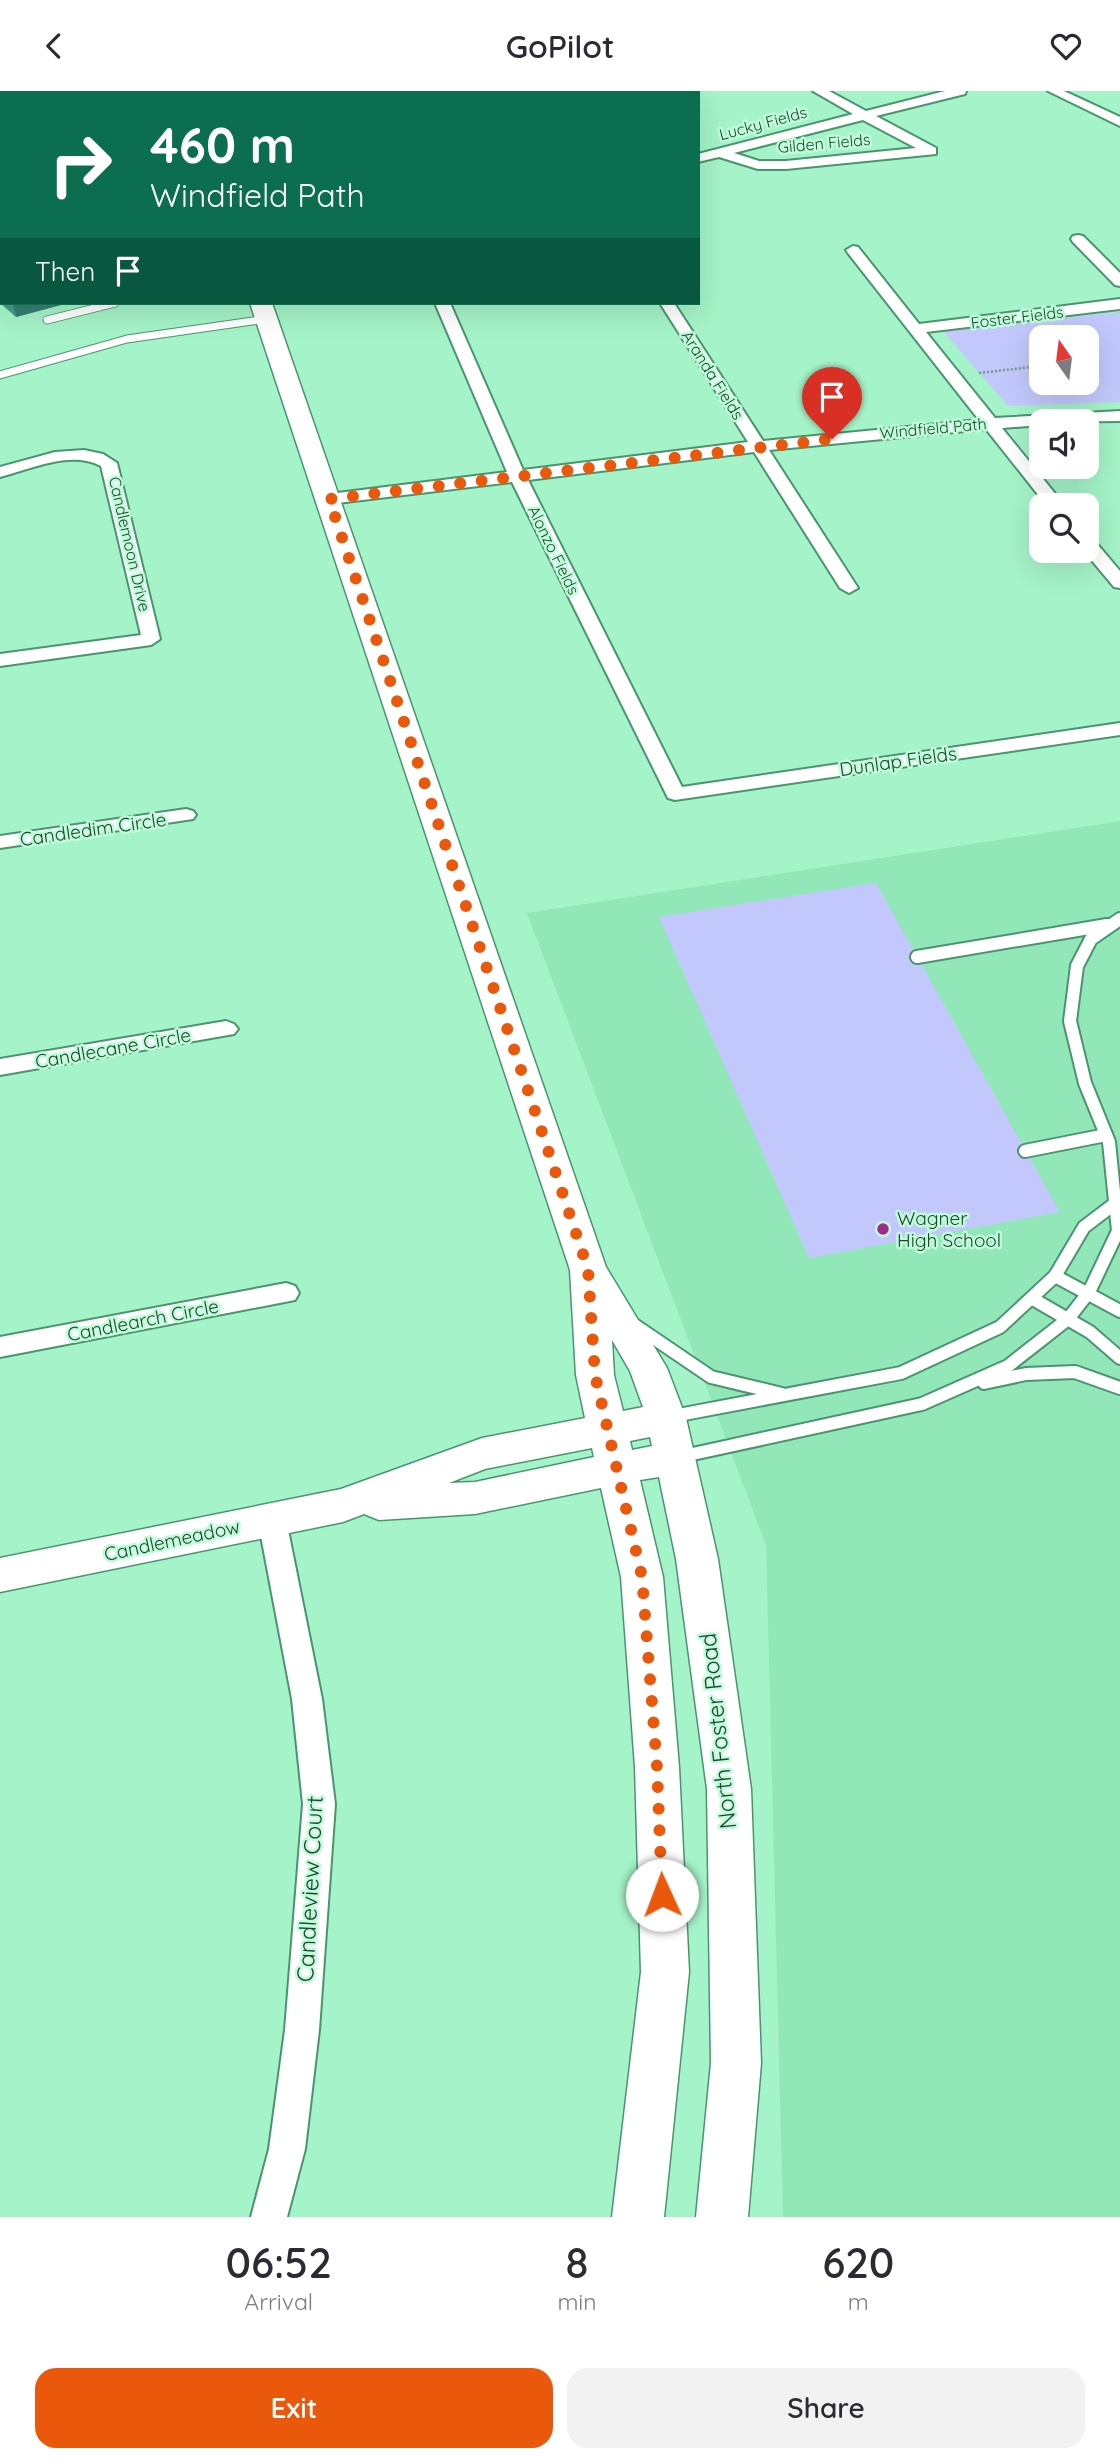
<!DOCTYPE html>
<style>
body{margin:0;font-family:Quicksand,sans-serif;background:#f2f2f3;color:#2b2b33;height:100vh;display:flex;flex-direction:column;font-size:26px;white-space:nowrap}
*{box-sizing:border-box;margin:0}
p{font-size:23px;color:#7c7c81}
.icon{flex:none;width:38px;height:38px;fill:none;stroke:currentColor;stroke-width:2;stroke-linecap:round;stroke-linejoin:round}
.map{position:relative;height:2126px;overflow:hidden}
.drawer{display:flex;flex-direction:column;background:#fff;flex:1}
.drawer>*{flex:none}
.hud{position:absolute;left:0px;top:0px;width:700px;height:214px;box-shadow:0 7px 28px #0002;background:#0b6e4f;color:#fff;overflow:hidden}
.needle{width:46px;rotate:346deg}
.controls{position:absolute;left:1029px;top:234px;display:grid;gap:14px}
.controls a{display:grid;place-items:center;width:70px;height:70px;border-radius:14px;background:#fff;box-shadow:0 7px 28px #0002;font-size:35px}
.pin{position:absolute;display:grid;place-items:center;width:60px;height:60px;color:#fff;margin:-72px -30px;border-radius:50% 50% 50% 0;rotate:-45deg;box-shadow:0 0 7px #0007}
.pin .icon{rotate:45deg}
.me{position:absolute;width:77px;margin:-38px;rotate:358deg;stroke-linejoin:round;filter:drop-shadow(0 0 5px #0008)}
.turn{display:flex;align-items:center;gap:24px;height:147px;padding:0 35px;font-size:32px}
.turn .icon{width:91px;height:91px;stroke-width:2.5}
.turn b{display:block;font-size:49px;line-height:60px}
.then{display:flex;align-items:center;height:66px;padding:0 35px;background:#0003;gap:14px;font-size:26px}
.eta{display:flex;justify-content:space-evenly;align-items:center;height:119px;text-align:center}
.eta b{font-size:42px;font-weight:600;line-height:49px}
.primary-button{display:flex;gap:14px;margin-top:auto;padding:14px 35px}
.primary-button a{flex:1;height:80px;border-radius:21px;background:#ea580c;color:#fff;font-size:28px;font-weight:600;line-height:80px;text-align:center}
.primary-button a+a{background:#f2f2f3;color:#2b2b33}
header{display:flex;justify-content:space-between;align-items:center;height:91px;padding:0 35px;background:#fff;font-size:32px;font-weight:600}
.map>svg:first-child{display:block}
.built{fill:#92e7b9}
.green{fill:#c2c8fb;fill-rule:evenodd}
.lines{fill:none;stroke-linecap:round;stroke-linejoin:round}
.lane-far1-casing{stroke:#49956e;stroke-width:9}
.lane-casing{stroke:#49956e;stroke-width:16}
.street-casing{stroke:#49956e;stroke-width:4}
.secondary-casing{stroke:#49956e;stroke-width:3}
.path{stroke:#68a081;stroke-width:2.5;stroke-dasharray:2 2;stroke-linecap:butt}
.lane-far1{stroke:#fff;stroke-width:7}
.lane{stroke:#fff;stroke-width:12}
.street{fill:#fff;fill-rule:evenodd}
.secondary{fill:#fff;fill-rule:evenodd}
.wall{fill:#419b8a}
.shaded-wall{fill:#357e71}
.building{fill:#4cb4a1;stroke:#357e71;stroke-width:2}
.route{stroke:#ea580c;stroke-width:12;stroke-dasharray:0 21.6}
.poi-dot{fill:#a12b85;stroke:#bffcd9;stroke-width:2.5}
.labels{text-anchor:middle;stroke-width:5;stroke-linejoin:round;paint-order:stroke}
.far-street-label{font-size:16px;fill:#234332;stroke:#bffcd9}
.street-label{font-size:19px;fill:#234332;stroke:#bffcd9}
.poi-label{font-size:19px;fill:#234332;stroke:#bffcd9;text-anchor:start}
.near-street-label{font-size:23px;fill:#234332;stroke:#bffcd9}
</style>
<header><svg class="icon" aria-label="back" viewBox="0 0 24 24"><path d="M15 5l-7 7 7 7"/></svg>GoPilot<svg class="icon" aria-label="heart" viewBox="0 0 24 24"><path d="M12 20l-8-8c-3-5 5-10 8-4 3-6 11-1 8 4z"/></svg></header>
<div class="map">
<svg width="1120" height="2126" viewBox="0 0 1120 2126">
<rect width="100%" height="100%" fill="#a5f3c8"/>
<g class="built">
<path d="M226,0H579L572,2Z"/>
<path d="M1120,730V2126H783L766,1454L527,822Z"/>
</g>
<g class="green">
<path d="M1120,221V311L1008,315L943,240ZM1041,247H1087V292H1041Z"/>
<path d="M876,792L1060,1121L809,1167L659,826Z"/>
</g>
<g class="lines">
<defs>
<g id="lane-far1">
<path d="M212,2L229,0"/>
<path d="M307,2L314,1"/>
<path d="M47,229L115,212"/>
<path d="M0,284L127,248L267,228"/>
</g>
<g id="lane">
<path d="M917,866L1107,834"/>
<path d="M1025,1060L1106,1044"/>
<path d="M1055,1185L1120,1220"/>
<path d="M1033,1208L1090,1241L1120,1267"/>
<path d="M633,1233L711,1286L782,1303"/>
<path d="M984,1292L1026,1283L1075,1281L1120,1297"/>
<path d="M668,1326L901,1282L1000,1236L1055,1185L1084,1136L1113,1114L1120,1115"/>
<path d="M679,1366L922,1313L1008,1275L1068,1228L1089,1201L1118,1140L1109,1051L1085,992L1070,930L1077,875L1091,848L1120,828"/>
</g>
<g id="street">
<path d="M813,0H829L866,20L945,0H966L965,3L876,25L936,57V63L786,78H758L719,66L698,71V63L853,23ZM863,29L916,57L786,70H759L734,62Z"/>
<path d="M1048,0H1064L1120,26V35Z"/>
<path d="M1078,144L1083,145L1120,182V195L1115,194L1073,151L1071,148L1073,145Z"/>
<path d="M853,155L858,156L919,233L1120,208V218L926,241L995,327L1120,320V330L1041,331V334L1002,337L1065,415H1047L986,338L769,359L858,497L849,502L840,497L754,361L528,389L682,696L1120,632V644L675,709L668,707L512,391L329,413L320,408L329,403L507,381L435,212H450L523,379L748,351L660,212H674L763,350L979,329L848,162L846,159Z"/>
<path d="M84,359L103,363L117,372L160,548L151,554L0,575V563L141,544L101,375C69,359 32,378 0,386V376L55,361Z"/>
<path d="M1087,447L1093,448L1120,480V497L1114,496L1084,460H1087Z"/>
<path d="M186,718L193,720L196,724L193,728L0,757V745Z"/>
<path d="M226,930L234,933L238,938L234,943L0,984V968Z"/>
<path d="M286,1192L295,1195L299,1202L295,1209L0,1266V1246Z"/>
<path d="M272,1417L282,1421L286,1429L322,1608L335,1713L319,1939L305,2058L287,2126H251L269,2058L285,1939L303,1713L292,1608L258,1429L262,1421Z"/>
</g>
<g id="secondary">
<path d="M178,0H196L197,2H179Z"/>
<path d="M655,0H680L654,2Z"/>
<rect x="0" y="160" width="2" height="12"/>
<path d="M250,212H272L606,1176L667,1277L686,1327L718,1468L751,1698L761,1972L748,2126H696L711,1972L707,1698L676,1468L659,1386L640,1389L663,1486L679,1676L689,1881L664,2126H612L641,1881L635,1676L621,1486L601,1397L475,1423L379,1429L364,1423L343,1431L0,1501V1467L341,1398L482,1347L585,1327L576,1284L570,1179ZM612,1249L630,1280L643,1316L623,1320L614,1284ZM650,1346L652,1355L632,1359L630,1350ZM592,1357L594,1366L475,1391L449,1392L485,1378Z"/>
</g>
</defs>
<use href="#lane-far1" class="lane-far1-casing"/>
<use href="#lane" class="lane-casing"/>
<use href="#street" class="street-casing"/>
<use href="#secondary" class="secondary-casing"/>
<path class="path" d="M979,282L1041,275"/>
<use href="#lane-far1" class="lane-far1"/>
<use href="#lane" class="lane"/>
<use href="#street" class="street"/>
<use href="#secondary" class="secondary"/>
</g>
<path class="wall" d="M0,180H2V212H68L16,226L0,212Z"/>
<path class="shaded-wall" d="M13,212H68L16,226Z"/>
<g class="building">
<path d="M291,0H303L307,2L275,1Z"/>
<path d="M364,0H405V2H365Z"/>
<path d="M0,180H2V198L0,196Z"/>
</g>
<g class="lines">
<path class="route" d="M662,1804L657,1676L642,1486L595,1284L588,1178L329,408L832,348"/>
</g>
<circle class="poi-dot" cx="883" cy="1138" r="7"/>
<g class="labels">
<g class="far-street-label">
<text transform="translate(763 32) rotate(-15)" y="6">Lucky Fields</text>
<text transform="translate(824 52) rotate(-5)" y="6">Gilden Fields</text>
<text transform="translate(1017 226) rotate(-7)" y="6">Foster Fields</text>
<text transform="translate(713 284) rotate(58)" y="6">Aranda Fields</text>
<text transform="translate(933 337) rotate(-5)" y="6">Windfield Path</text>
<text transform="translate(130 453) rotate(77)" y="6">Candlemoon Drive</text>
<text transform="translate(554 459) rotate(64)" y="6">Alonzo Fields</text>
</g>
<g class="street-label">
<text transform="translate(898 670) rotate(-8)" y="7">Dunlap Fields</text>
<text transform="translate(93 738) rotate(-8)" y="7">Candledim Circle</text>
<text transform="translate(113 957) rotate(-10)" y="7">Candlecane Circle</text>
<text transform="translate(143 1229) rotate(-11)" y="7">Candlearch Circle</text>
<text transform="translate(172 1449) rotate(-12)" y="7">Candlemeadow</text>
</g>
<g class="poi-label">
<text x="897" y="1134">Wagner<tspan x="897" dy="22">High School</tspan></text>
</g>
<g class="near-street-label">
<text transform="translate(718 1640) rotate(-96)" y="8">North Foster Road</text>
<text transform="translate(310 1798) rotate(-87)" y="8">Candleview Court</text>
</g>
</g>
</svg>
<div class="controls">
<a><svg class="needle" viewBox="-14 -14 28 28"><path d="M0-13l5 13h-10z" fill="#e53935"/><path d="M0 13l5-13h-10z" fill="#7c7c81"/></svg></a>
<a><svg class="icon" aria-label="sound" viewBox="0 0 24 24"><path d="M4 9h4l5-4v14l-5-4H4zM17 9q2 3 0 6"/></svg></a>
<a><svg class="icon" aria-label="search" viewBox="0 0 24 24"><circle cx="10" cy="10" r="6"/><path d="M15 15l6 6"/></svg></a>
</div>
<div class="pin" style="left:832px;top:348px;background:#d93025"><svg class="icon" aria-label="arrive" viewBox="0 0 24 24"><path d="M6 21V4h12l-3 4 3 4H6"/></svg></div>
<svg class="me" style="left:662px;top:1804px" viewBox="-20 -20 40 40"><circle r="19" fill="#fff"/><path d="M0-13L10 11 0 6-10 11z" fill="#ea580c"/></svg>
<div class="hud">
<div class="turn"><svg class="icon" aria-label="right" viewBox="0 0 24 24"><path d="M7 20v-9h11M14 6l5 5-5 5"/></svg><div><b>460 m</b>Windfield Path</div></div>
<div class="then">Then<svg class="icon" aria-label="arrive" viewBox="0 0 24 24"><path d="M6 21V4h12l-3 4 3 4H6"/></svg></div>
</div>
</div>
<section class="drawer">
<div class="eta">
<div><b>06:52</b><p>Arrival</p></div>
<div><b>8</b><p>min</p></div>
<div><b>620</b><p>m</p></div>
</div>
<div class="primary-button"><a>Exit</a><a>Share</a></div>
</section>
